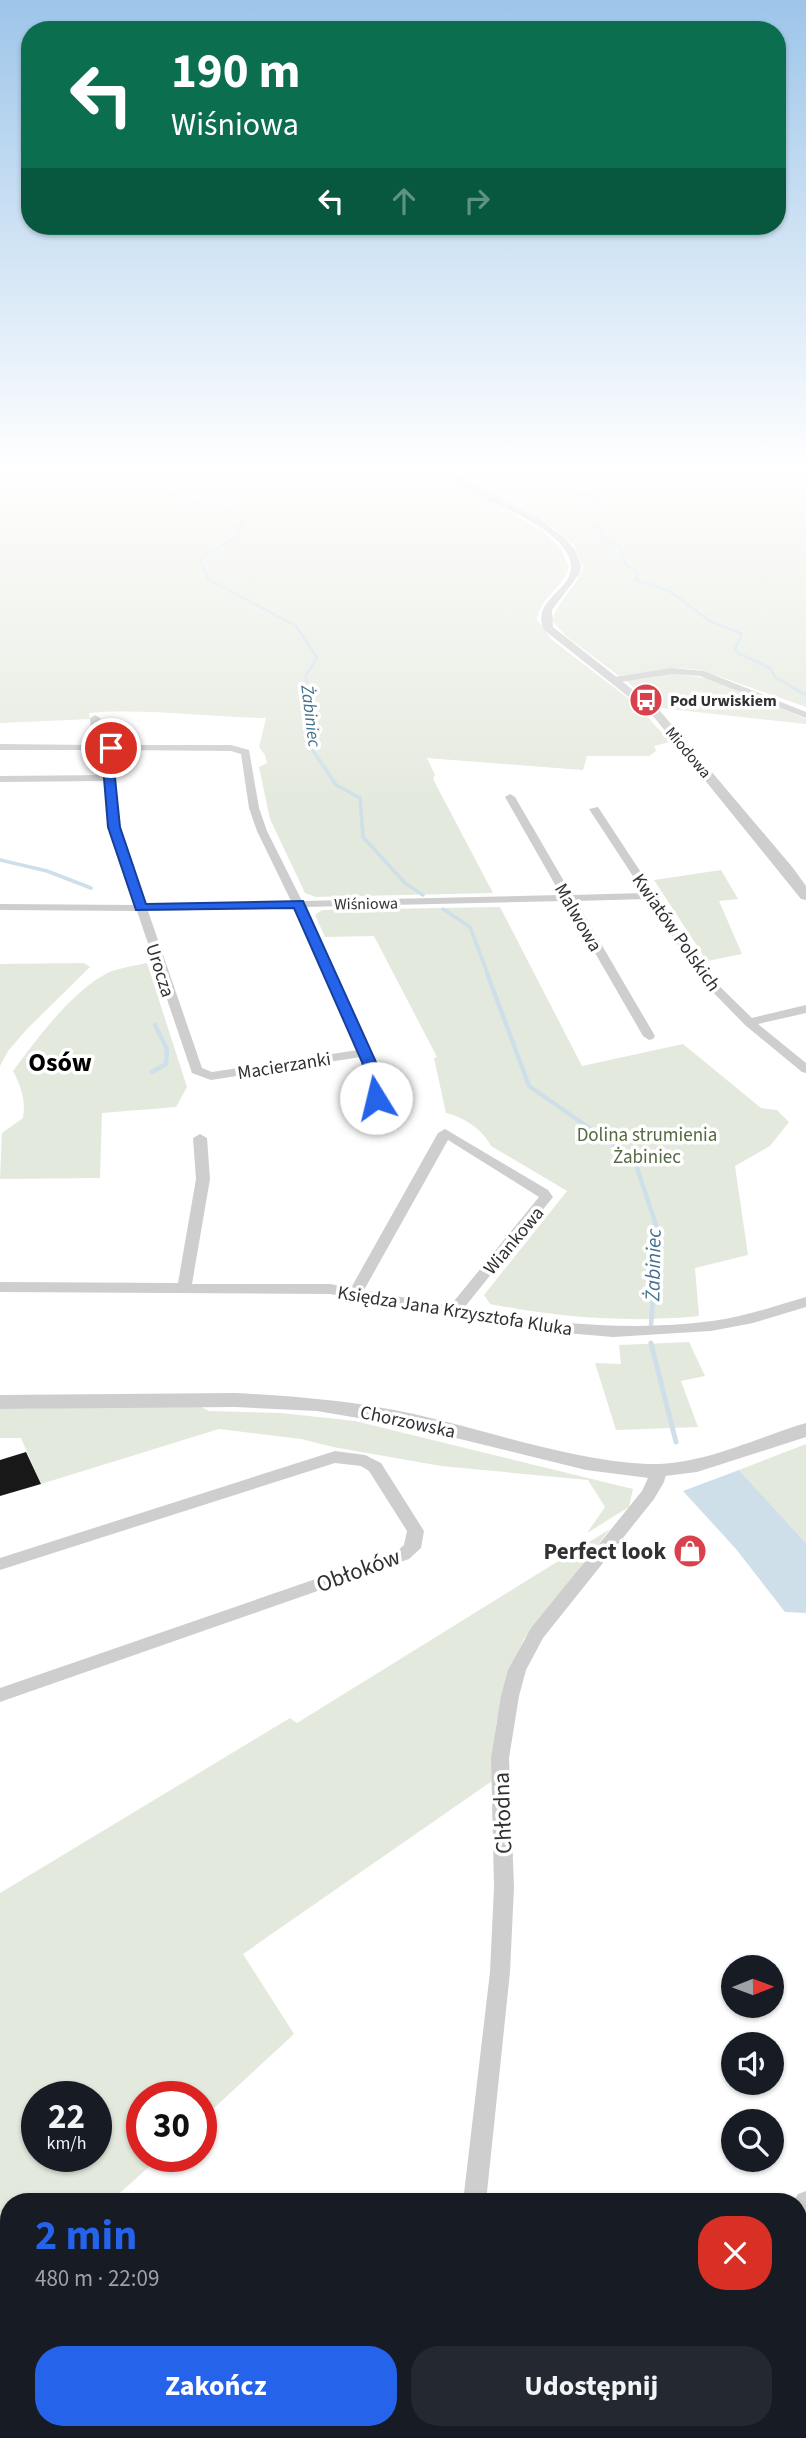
<!DOCTYPE html>
<html lang="pl">
<meta charset="utf-8">
<style>
body{margin:0;font-family:"Source Sans 3",sans-serif;background:#242831;color:#f1f3f6;height:100vh;display:flex;flex-direction:column;font-size:26px;white-space:nowrap}
*{box-sizing:border-box;margin:0}
p{font-size:23px;color:#9ea1a6}
.icon{flex:none;width:38px;height:38px;fill:none;stroke:currentColor;stroke-width:2;stroke-linecap:round;stroke-linejoin:round}
.map{position:relative;flex:1;overflow:hidden}
.sheet{position:absolute;left:0px;top:2193px;width:807px;height:247px;display:flex;flex-direction:column;background:#171b24;border-radius:28px 28px 0 0;box-shadow:0 2px 5px #0004}
.sheet>*{flex:none}
.guide{position:absolute;left:21px;top:21px;width:765px;height:214px;border-radius:28px;box-shadow:0 2px 5px #0004;background:#0b6e4f;color:#fff;overflow:hidden}
.needle{width:46px;rotate:89deg}
.buttons{position:absolute;left:721px;top:1955px;display:grid;gap:14px}
.buttons a{display:grid;place-items:center;width:63px;height:63px;border-radius:50%;background:#171b24;box-shadow:0 2px 5px #0004;font-size:35px}
.speed{position:absolute;left:21px;top:2081px;display:flex;gap:14px;font-size:35px;font-weight:700;text-align:center}
.speed>*{display:grid;place-content:center;width:91px;height:91px;border-radius:50%;background:#171b24;box-shadow:0 2px 5px #0004;line-height:1}
.speed small{font-size:18px;font-weight:400}
.speed .limit{border:10px solid #d22;background:#fff;color:#111}
.pin{position:absolute;display:grid;place-items:center;width:60px;height:60px;color:#fff;margin:-30px;border:4px solid #fff;border-radius:50%;box-shadow:0 2px 7px #0007}
.me{position:absolute;width:77px;margin:-38px;rotate:351deg;stroke-linejoin:round;filter:drop-shadow(0 0 5px #0008)}
.turn{display:flex;align-items:center;gap:24px;height:147px;padding:0 35px;font-size:32px}
.turn .icon{width:91px;height:91px;stroke-width:2.5}
.turn b{display:block;font-size:49px;line-height:60px}
.lanes{display:flex;align-items:center;height:66px;padding:0 35px;background:#0003;justify-content:center;gap:35px;direction:ltr}
.lanes .off{opacity:.35}
.round{display:grid;place-items:center;flex:none;width:74px;height:74px;border-radius:28px;background:#242831}
.summary{display:flex;align-items:center;justify-content:space-between;height:119px;padding:0 35px}
h1{font-size:42px;font-weight:700;line-height:52px;color:#2563eb}
.primary-button{display:flex;gap:14px;margin-top:auto;padding:14px 35px}
.primary-button a{flex:1;height:80px;border-radius:28px;background:#2563eb;color:#fff;font-size:28px;font-weight:700;line-height:80px;text-align:center}
.primary-button a+a{background:#242831;color:#f1f3f6}
.map>svg:first-child{display:block}
.green{fill:#e4e9dd;fill-rule:evenodd}
.water{fill:#cedfea}
.lines{fill:none;stroke-linecap:round;stroke-linejoin:round}
.stream-far3{stroke:#cedfea;stroke-width:2.5}
.stream-far2{stroke:#cedfea;stroke-width:3.5}
.stream-far1{stroke:#cedfea;stroke-width:4.5}
.stream{stroke:#cedfea;stroke-width:5}
.building{fill:#181818}
.minor{fill:#cecece;fill-rule:evenodd}
.tertiary{fill:#cecece;fill-rule:evenodd}
.route{fill:#2563eb;stroke:#184099;stroke-width:2}
.labels{text-anchor:middle;stroke-width:7;stroke-linejoin:round;paint-order:stroke}
.far-poi-label{font-size:16px;font-weight:bold;fill:#313131;stroke:#fff;text-anchor:start}
.far-street-label{font-size:16px;fill:#313131;stroke:#fff}
.far-water-label{font-size:18px;font-style:italic;fill:#44718e;stroke:#fff}
.street-label{font-size:19px;fill:#313131;stroke:#fff}
.park-label{font-size:19px;fill:#546a41;stroke:#fff}
.water-label{font-size:21px;font-style:italic;fill:#44718e;stroke:#fff}
.near-poi-label{font-size:23px;font-weight:bold;fill:#313131;stroke:#fff;text-anchor:end}
.near-street-label{font-size:23px;fill:#313131;stroke:#fff}
.district-label{font-size:26px;font-weight:bold;fill:#000;stroke:#fff}
</style>
<div class="map">
<svg width="806" height="2438" viewBox="0 0 806 2438">
<rect width="100%" height="100%" fill="#fff"/>
<g class="green">
<path d="M0,466H428L542,530L560,547L569,567C563,588 540,598 537,619L551,639L637,705L670,742L654,746L656,751L649,756H587L583,770L427,758L435,775L433,779L493,893L316,897L305,893L270,819L259,767L267,763L265,755L259,747L266,718C207,717 147,708 89,713L90,719L0,723Z"/>
<path d="M445,466H806V707L701,670L677,668L619,676L566,636L552,621C557,601 577,587 583,567L573,544L553,528L493,496Z"/>
<path d="M672,673L717,680L806,719V724L660,708L626,681Z"/>
<path d="M721,870L738,899L719,901L742,954L707,961L654,880Z"/>
<path d="M500,907L582,1066L683,1044L761,1108L777,1110L789,1122L770,1146L735,1166L748,1255L695,1268L699,1316C628,1323 561,1318 490,1304L484,1295L567,1191L491,1146C483,1130 464,1117 446,1113L434,1058L437,1057L374,936L325,937L315,915L322,910Z"/>
<path d="M84,963L90,967L27,1029L8,1051L0,1066V964Z"/>
<path d="M147,963L187,1087L176,1107L102,1113L100,1178L0,1179L2,1133L23,1118C26,1101 21,1086 13,1071C35,1041 72,992 104,975C116,968 134,966 147,963Z"/>
<path d="M689,1342L705,1376L681,1381L698,1427L616,1430L595,1363L621,1364L619,1345Z"/>
<path d="M199,1406L209,1411L281,1413L355,1421L633,1489L629,1507L587,1533L605,1507L588,1480L441,1466L333,1447L301,1439L219,1429L41,1484L21,1438H0V1409Z"/>
<path d="M806,1444V1543L739,1470Z"/>
<path d="M610,1529L524,1639L511,1669L496,1724L492,1781L243,1954L294,2034L201,2120V2096H142V2156H161L111,2201L9,2202V2296L0,2303V1893L290,1718L297,1723ZM37,2096H96V2156H37Z"/>
</g>
<path class="water" d="M739,1470L806,1543V1613L785,1612L736,1549L683,1491Z"/>
<g class="lines">
<g class="stream-far3">
<path d="M154,466L170,495L231,512L243,521L235,538L200,558L208,579L296,626L317,658L306,675L307,688"/>
<path d="M556,466L551,478L562,488L600,500L580,509V515L600,528L606,541L619,545L626,565L638,572L636,580L669,591L710,621L742,634L735,649L738,653L770,668L775,677L794,688"/>
</g>
<g class="stream-far2">
<path d="M307,687L312,749L336,785L360,798L363,837L405,883L423,895"/>
<path d="M791,687L806,695"/>
<path d="M0,860L47,871L91,888"/>
<path d="M443,909L470,927L488,975"/>
</g>
<g class="stream-far1">
<path d="M487,973L529,1086L634,1159L658,1231L651,1325"/>
<path d="M152,1072L166,1064L167,1049L155,1025"/>
</g>
<path class="stream" d="M651,1343L676,1442"/>
</g>
<path class="building" d="M26,1452L41,1484L0,1496V1460Z"/>
<g class="lines">
<g class="minor">
<path d="M672,668L704,671L806,712V718L700,676L672,674L614,683L609,680L614,677Z"/>
<path d="M95,715L100,718L102,745H231L249,750L259,808L267,831L302,901L561,895L505,797L510,794L515,797L572,895L644,893L589,809L598,807L709,976L752,1018L806,1005V1013L758,1024L806,1063V1073L802,1072L745,1025L701,980L648,899L576,901L655,1036L653,1039L649,1040L643,1036L565,901L305,907L375,1062L381,1082L382,1098L376,1102L370,1098L369,1082L361,1057L211,1080L192,1073L137,911L0,910V904L135,905L109,827L105,781L0,782V776L105,775L106,750H0V744L92,745L90,718ZM116,750L231,751L241,754L249,808L257,831L291,901L146,905L119,827L115,778ZM294,908L358,1050L212,1072L202,1068L148,911Z"/>
<path d="M445,1129L548,1190L553,1197L464,1308C546,1323 628,1332 712,1321C744,1317 775,1306 806,1297V1307L753,1323L711,1331L613,1337L531,1330L330,1294L0,1292V1282L178,1283L196,1179L193,1138L200,1134L207,1138L210,1179L192,1284H330L351,1288L438,1133ZM448,1140L539,1197L450,1306L364,1290Z"/>
<path d="M335,1451L365,1455L381,1463L424,1531L421,1548L409,1559L0,1702V1688L397,1551L404,1545L407,1531L369,1471L361,1466L335,1463L0,1570V1558Z"/>
<path d="M659,1465L665,1467L667,1471L664,1482L654,1499L543,1638L526,1670L519,1696L509,1758L514,1887L510,1972L486,2202H463L490,1972L494,1887L491,1758L501,1696L508,1670L531,1628L642,1491L653,1467Z"/>
<path d="M806,2191V2222L798,2226V2202H793L798,2194Z"/>
<path d="M278,2431H307L304,2438H275Z"/>
<path d="M412,2431H438L436,2438H410Z"/>
<path d="M648,2431H675L672,2438H645Z"/>
</g>
<g class="tertiary">
<path d="M434,466H443L477,487L539,519L566,539L575,550L581,564L580,573L552,610L553,627L661,712L793,868L806,886V900L801,899L653,716L544,630C529,598 579,590 570,560C557,518 463,499 434,466Z"/>
<path d="M235,1393C295,1396 355,1401 414,1414C490,1431 568,1460 647,1464C701,1466 755,1438 806,1423V1437L697,1472L649,1478L586,1470L411,1427L317,1411L235,1407L0,1409V1395Z"/>
</g>
</g>
<linearGradient id="sky" x2="0" y2="1"><stop stop-color="#9dc5e9"/><stop offset="0.58" stop-color="#fff"/><stop offset="1" stop-color="#fff" stop-opacity="0"/></linearGradient>
<rect width="806" height="807" fill="url(#sky)"/>
<path class="route" d="M111,744L116,748L115,778L120,827L146,904L303,901L376,1062L383,1082L381,1101L376,1103L368,1098V1082L362,1062L294,908L136,910L108,827L104,778L105,748Z"/>
<defs>
<symbol id="bus-disc" viewBox="-11 -11 22 22"><circle r="9.5" fill="#d9424c" stroke="#fff"/><path d="M-5-6H5V4H4V6H2V4H-2V6H-4V4H-5ZM-3.5-4V0h7V-4ZM-3.5 1.2v1.5H-2V1.2ZM2 1.2v1.5H3.5V1.2Z" fill="#fff"/></symbol>
<symbol id="shop-disc" viewBox="-11 -11 22 22"><circle r="9.5" fill="#d9424c" stroke="#fff"/><path d="M-5-2.5h2.3a2.7 3.5 0 0 1 5.4 0H5L5.5 6h-11ZM-1.5-2.5h3a1.5 2.3 0 0 0-3 0Z" fill="#fff"/></symbol>
</defs>
<g fill-rule="evenodd">
<use href="#bus-disc" x="627" y="681" width="38" height="38"/>
<use href="#shop-disc" x="671" y="1532" width="38" height="38"/>
</g>
<g class="labels">
<g class="far-poi-label">
<text x="670" y="706">Pod Urwiskiem</text>
</g>
<g class="far-street-label">
<text transform="translate(689 752) rotate(50)" y="6">Miodowa</text>
<text transform="translate(366 903) rotate(-1)" y="6">Wiśniowa</text>
</g>
<g class="far-water-label">
<text transform="translate(311 716) rotate(83)" y="6">Żabiniec</text>
</g>
<g class="street-label">
<text transform="translate(579 917) rotate(60)" y="7">Malwowa</text>
<text transform="translate(677 932) rotate(55)" y="7">Kwiatów Polskich</text>
<text transform="translate(161 970) rotate(72)" y="7">Urocza</text>
<text transform="translate(284 1065) rotate(-9)" y="7">Macierzanki</text>
<text transform="translate(513 1240) rotate(-50)" y="7">Wiankowa</text>
<text transform="translate(455 1310) rotate(9)" y="7">Księdza Jana Krzysztofa Kluka</text>
<text transform="translate(408 1421) rotate(12)" y="7">Chorzowska</text>
</g>
<g class="park-label">
<text x="647" y="1141">Dolina strumienia<tspan x="647" dy="22">Żabiniec</tspan></text>
</g>
<g class="water-label">
<text transform="translate(653 1265) rotate(-89)" y="7">Żabiniec</text>
</g>
<g class="near-poi-label">
<text x="666" y="1559">Perfect look</text>
</g>
<g class="near-street-label">
<text transform="translate(358 1570) rotate(-20)" y="8">Obłoków</text>
<text transform="translate(502 1813) rotate(-92)" y="8">Chłodna</text>
</g>
<g class="district-label">
<text x="60" y="1071">Osów</text>
</g>
</g>
</svg>
<div class="buttons">
<a><svg class="needle" viewBox="-14 -14 28 28"><path d="M0-13l5 13h-10z" fill="#e53935"/><path d="M0 13l5-13h-10z" fill="#9ea1a6"/></svg></a>
<a><svg class="icon" aria-label="sound" viewBox="0 0 24 24"><path d="M4 9h4l5-4v14l-5-4H4zM17 9q2 3 0 6"/></svg></a>
<a><svg class="icon" aria-label="search" viewBox="0 0 24 24"><circle cx="10" cy="10" r="6"/><path d="M15 15l6 6"/></svg></a>
</div>
<div class="speed"><div>22<small>km/h</small></div><div class="limit">30</div></div>
<div class="pin" style="left:111px;top:748px;background:#d93025"><svg class="icon" aria-label="arrive" viewBox="0 0 24 24"><path d="M6 21V4h12l-3 4 3 4H6"/></svg></div>
<svg class="me" style="left:376px;top:1098px" viewBox="-20 -20 40 40"><circle r="19" fill="#fff"/><path d="M0-13L10 11 0 6-10 11z" fill="#2563eb"/></svg>
<div class="guide">
<div class="turn"><svg class="icon" aria-label="left" viewBox="0 0 24 24"><path d="M17 20v-9H6M10 6l-5 5 5 5"/></svg><div><b>190 m</b>Wiśniowa</div></div>
<div class="lanes"><svg class="icon" aria-label="left" viewBox="0 0 24 24"><path d="M17 20v-9H6M10 6l-5 5 5 5"/></svg><svg class="icon off" aria-label="ahead" viewBox="0 0 24 24"><path d="M12 20V5M6 11l6-6 6 6"/></svg><svg class="icon off" aria-label="right" viewBox="0 0 24 24"><path d="M7 20v-9h11M14 6l5 5-5 5"/></svg></div>
</div>
<section class="sheet">
<div class="summary"><div><h1>2 min</h1><p>480 m · 22:09</p></div><a class="round" style="background:#d93025;color:#fff"><svg class="icon" aria-label="close" viewBox="0 0 24 24"><path d="M6 6l12 12M18 6L6 18"/></svg></a></div>
<div class="primary-button"><a>Zakończ</a><a>Udostępnij</a></div>
</section>
</div>
